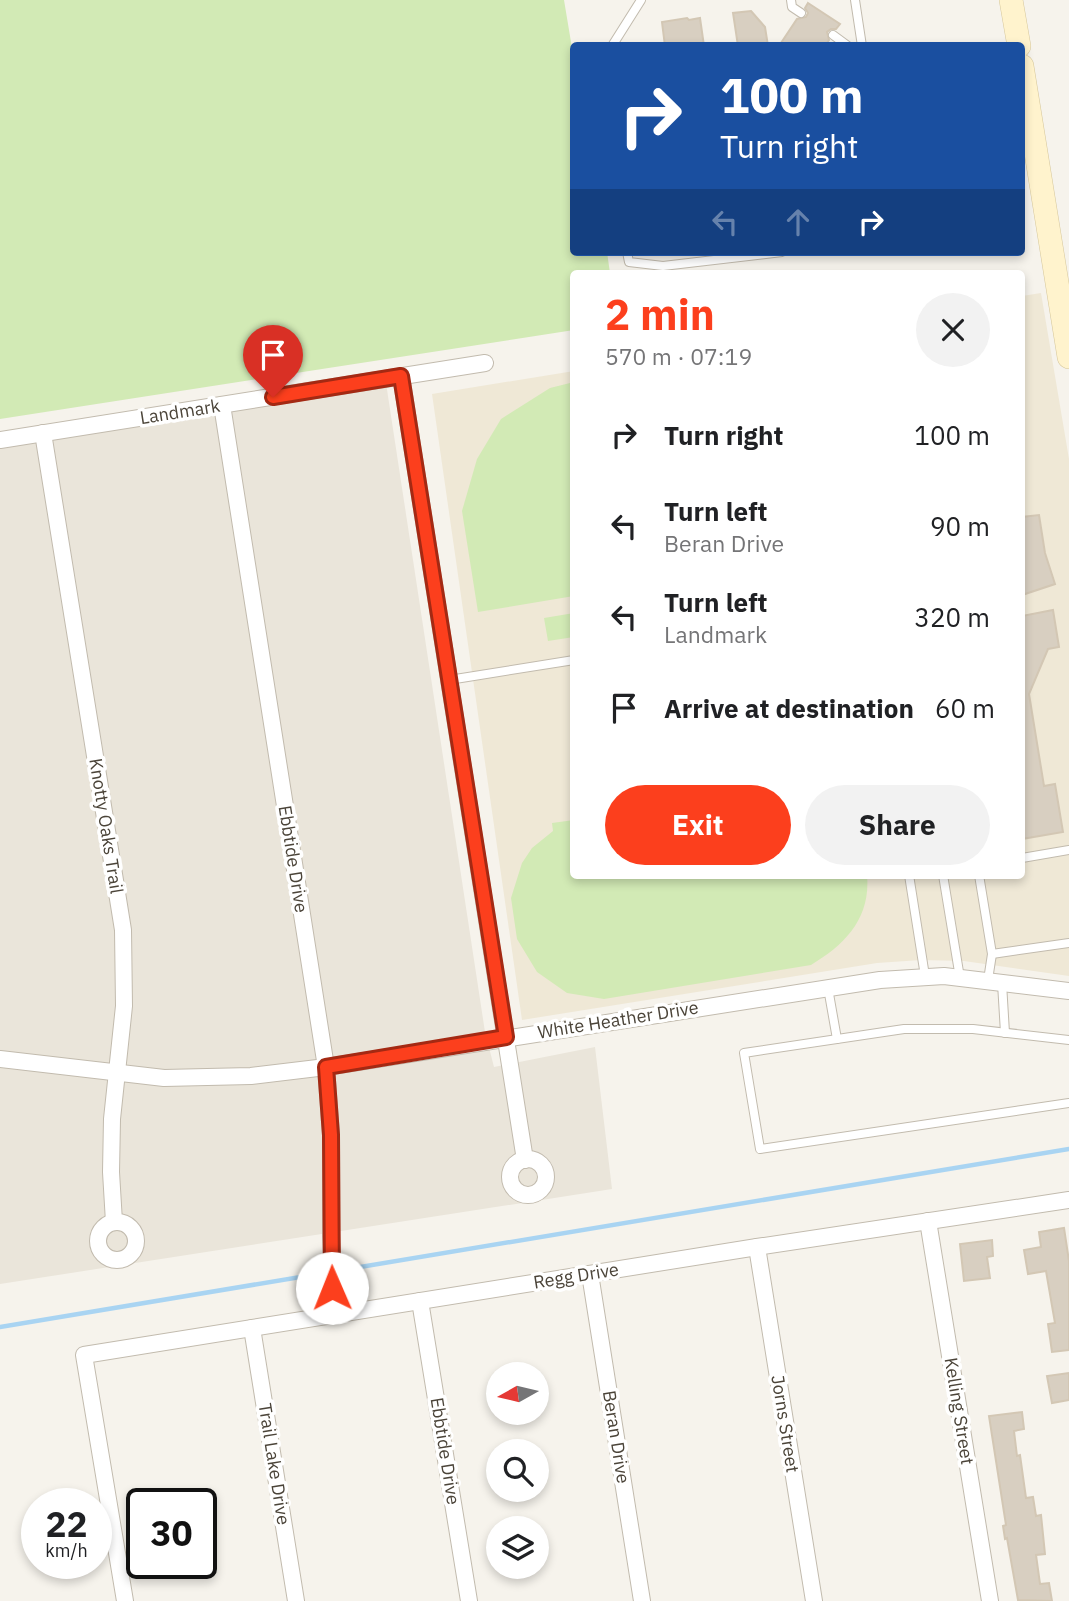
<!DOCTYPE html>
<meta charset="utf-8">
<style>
body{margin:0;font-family:"IBM Plex Sans",sans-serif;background:#f2f2f2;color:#202124;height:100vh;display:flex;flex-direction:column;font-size:26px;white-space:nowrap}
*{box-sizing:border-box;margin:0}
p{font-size:23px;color:#757577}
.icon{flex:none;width:38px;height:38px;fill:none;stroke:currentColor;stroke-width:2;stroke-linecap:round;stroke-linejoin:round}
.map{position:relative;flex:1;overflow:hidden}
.panel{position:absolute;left:570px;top:270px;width:455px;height:609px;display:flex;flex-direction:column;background:#fff;border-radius:7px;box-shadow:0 4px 10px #0003}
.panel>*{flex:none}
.banner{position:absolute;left:570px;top:42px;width:455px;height:214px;border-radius:7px;box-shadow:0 4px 10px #0003;background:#1a4fa0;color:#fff;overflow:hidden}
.needle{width:46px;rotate:262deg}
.controls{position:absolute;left:486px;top:1362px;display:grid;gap:14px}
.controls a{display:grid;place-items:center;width:63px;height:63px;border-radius:50%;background:#fff;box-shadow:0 4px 10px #0003;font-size:35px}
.speed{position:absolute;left:21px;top:1488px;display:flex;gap:14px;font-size:35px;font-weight:700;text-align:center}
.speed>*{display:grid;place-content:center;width:91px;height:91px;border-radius:50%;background:#fff;box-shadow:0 4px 10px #0003;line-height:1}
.speed small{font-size:18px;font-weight:400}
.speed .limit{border:4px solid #111;border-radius:10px;background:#fff;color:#111}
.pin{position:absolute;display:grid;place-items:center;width:60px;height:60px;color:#fff;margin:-72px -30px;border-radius:50% 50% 50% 0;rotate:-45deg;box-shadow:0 0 7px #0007}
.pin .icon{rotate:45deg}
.me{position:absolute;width:77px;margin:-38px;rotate:359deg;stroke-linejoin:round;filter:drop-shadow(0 0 5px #0008)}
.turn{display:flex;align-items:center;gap:24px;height:147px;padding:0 35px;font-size:32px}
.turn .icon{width:91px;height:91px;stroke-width:2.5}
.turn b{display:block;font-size:49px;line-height:60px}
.lanes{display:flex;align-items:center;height:66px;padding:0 35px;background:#0003;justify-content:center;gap:35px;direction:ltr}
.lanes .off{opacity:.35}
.round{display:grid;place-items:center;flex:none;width:74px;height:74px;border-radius:37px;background:#f2f2f2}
.summary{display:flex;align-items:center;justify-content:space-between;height:119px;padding:0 35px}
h1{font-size:42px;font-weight:700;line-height:52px;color:#fc3f1d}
.button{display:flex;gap:14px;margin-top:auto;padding:14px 35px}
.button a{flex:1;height:80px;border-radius:42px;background:#fc3f1d;color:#fff;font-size:28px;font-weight:700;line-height:80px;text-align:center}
.button a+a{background:#f2f2f2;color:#202124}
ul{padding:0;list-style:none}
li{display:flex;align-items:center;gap:21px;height:91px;padding:0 35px}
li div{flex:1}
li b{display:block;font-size:26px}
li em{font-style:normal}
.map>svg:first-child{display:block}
.residential{fill:#eae5da}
.education{fill:#efe8d6}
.green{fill:#d2eab5}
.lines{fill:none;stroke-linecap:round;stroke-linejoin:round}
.stream{stroke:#a9d4f2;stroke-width:4.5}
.building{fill:#d8cfc1;stroke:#d3c7b4;stroke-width:2}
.lane-casing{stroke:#c2bbae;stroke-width:10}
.street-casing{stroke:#c2bbae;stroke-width:18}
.secondary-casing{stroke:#d6c79b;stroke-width:24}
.lane{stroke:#fff;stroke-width:8}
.street{stroke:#fff;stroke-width:16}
.secondary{stroke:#fff3cd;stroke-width:23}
.route-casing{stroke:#a42913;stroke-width:18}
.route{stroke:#fc3f1d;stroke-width:12}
.labels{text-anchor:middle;stroke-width:7;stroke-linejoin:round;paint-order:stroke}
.street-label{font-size:18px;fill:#4b4439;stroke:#fff}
</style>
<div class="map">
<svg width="1069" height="1601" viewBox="0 0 1069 1601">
<rect width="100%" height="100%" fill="#f6f3ec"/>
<path class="residential" d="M386,383L485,1032L494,1067L595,1047L612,1189L0,1284V445Z"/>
<path class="education" d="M1041,293L1069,459V976L964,961L921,960L877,963L522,1020L432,394L574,371V875H1022V296Z"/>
<g class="green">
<path d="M0,0H564L574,60V252H607L610,273H574V330L0,419Z"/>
<path d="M574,382V596L478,612L462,511L477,459L501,419L550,388Z"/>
<path d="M574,613V637L548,641L544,618Z"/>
<path d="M574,820V875H867C871,918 845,945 811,965L604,999L567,993L537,972L517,939L511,898L522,863L532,848L553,831L552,823Z"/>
</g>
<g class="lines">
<path class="stream" d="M0,1327L1069,1149"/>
</g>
<g class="building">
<path d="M808,3L840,24L836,29H831L827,32L829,40L825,46H779L797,19L806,17L808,13L805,8Z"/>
<path d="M751,11L765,27L768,46H738L733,13Z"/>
<path d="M687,18L689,20L700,18L704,46H665L662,22Z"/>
<path d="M1039,515L1045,553L1055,584L1022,595V517Z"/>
<path d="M1053,610L1059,647L1048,649L1029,694L1044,786L1055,784L1063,832L1022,839V616Z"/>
<path d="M1064,1228L1069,1261V1350L1052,1352L1048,1324L1055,1323L1046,1271L1028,1274L1024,1250L1041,1247L1039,1232Z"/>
<path d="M992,1240L993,1256L987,1257L990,1278L964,1281L960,1244Z"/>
<path d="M1069,1373V1400L1052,1403L1047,1376Z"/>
<path d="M1022,1412L1024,1429L1014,1431L1017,1456L1020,1455L1026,1498L1033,1497L1036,1516L1041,1515L1045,1554L1036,1555L1040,1584L1049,1583L1052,1601L1018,1600L1007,1538L1005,1539L1003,1526L1006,1525L989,1416Z"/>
</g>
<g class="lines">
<defs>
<g id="lane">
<path d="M791,0L792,7L801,13"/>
<path d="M855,0L862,46"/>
<path d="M833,35L848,46"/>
<path d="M612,46L641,0"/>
<path d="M627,252L629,262L663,266L782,252"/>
<path d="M449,680L574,660"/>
<path d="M1022,858L1069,850"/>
<path d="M909,875L925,976"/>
<path d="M943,875L960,978"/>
<path d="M979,875L992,954L1069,943"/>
<path d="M988,980L992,954"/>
<path d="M1002,983L1005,1033"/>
<path d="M828,988L837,1039"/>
<path d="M1069,1040L973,1029H904L744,1053L760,1149L1069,1103"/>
</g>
<g id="street">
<path d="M401,376L525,1160"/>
<path d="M222,405L326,1067L331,1135V1236L335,1316"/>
<path d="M43,433L123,930L124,1006L112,1119L111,1172L114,1222"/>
<path d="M0,440L485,363"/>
<path d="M0,1059L164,1078L251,1076L326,1067L880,980L944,976L1069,991"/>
<circle cx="528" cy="1177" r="18"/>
<path d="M928,1221L990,1601"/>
<circle cx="117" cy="1241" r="19"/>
<path d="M757,1247L814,1601"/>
<path d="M590,1274L642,1601"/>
<path d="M420,1301L469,1601"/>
<path d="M252,1328L296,1601"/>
<path d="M125,1601L84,1355L757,1247L1069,1200"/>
</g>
<g id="secondary">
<path d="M1011,0L1019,46"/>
<path d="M1022,66L1069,357"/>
</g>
</defs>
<use href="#lane" class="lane-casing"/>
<use href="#street" class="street-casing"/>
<use href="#secondary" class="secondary-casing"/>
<use href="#lane" class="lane"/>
<use href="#street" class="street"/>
<use href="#secondary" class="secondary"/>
</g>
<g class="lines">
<defs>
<path id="route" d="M273,397L401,376L506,1037L326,1067L331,1135L332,1288"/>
</defs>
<use href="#route" class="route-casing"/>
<use href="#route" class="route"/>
</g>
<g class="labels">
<g class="street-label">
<text transform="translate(180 412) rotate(-9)" y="6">Landmark</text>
<text transform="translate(106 826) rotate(81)" y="6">Knotty Oaks Trail</text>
<text transform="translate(293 859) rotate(81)" y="6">Ebbtide Drive</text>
<text transform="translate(618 1020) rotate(-9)" y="6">White Heather Drive</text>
<text transform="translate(576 1276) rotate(-9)" y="6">Regg Drive</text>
<text transform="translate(959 1411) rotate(81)" y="6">Kelling Street</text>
<text transform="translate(785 1424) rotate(81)" y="6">Jorns Street</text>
<text transform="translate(616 1437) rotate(81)" y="6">Beran Drive</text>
<text transform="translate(445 1451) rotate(81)" y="6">Ebbtide Drive</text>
<text transform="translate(274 1464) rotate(81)" y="6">Trail Lake Drive</text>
</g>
</g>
</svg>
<div class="controls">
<a><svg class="needle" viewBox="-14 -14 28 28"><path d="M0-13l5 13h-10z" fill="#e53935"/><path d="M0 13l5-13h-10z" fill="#757577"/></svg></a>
<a><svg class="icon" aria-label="search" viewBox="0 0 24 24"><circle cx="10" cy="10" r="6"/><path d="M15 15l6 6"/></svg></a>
<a><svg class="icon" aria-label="layers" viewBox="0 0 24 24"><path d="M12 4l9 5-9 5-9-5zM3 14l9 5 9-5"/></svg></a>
</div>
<div class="speed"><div>22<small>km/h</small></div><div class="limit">30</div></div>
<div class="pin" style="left:273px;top:397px;background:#d93025"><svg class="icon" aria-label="arrive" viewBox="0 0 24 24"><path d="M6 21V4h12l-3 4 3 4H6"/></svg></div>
<svg class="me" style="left:332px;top:1288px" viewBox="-20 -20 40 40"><circle r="19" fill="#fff"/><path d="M0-13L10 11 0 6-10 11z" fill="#fc3f1d"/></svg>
<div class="banner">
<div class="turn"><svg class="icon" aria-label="right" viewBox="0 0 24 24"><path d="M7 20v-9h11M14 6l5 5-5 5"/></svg><div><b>100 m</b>Turn right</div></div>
<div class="lanes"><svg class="icon off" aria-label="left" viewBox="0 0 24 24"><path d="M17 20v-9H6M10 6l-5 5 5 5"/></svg><svg class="icon off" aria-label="ahead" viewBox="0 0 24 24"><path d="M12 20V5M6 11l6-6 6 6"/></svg><svg class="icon" aria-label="right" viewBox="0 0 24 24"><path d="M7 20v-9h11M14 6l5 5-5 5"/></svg></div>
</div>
<section class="panel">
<div class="summary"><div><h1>2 min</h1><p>570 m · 07:19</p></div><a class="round"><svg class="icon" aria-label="close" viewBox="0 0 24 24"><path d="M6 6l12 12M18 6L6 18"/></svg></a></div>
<ul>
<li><svg class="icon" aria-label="right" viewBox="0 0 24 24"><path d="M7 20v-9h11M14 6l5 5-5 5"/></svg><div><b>Turn right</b></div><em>100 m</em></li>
<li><svg class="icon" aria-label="left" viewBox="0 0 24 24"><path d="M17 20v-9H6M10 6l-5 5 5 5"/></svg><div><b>Turn left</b><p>Beran Drive</p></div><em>90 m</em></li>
<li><svg class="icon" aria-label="left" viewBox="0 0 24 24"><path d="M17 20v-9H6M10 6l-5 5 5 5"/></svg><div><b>Turn left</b><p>Landmark</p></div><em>320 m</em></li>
<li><svg class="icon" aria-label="arrive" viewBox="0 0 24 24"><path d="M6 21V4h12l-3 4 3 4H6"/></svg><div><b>Arrive at destination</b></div><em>60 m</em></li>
</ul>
<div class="button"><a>Exit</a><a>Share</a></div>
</section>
</div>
